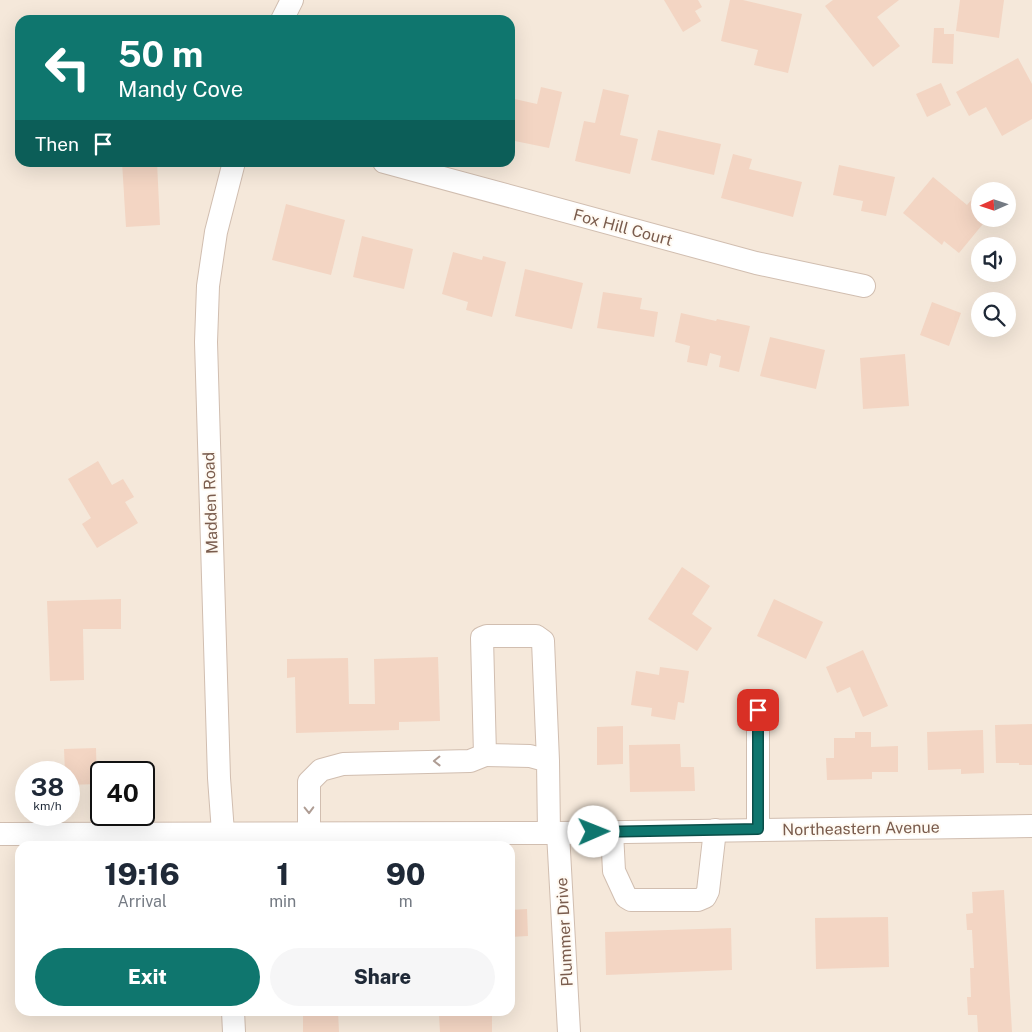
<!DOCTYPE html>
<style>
body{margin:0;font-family:"Public Sans",sans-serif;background:#f6f6f7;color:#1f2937;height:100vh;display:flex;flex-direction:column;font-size:19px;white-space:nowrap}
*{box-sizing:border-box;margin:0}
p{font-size:16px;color:#747a83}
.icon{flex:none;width:28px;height:28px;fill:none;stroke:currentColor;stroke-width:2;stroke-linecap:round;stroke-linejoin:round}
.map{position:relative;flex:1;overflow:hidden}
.drawer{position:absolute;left:15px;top:841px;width:500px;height:175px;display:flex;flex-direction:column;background:#fff;border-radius:15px;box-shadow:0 5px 20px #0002}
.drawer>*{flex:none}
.top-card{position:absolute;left:15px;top:15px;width:500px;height:152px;border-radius:15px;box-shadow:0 5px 20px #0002;background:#0f766e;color:#fff;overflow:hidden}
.needle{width:32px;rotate:267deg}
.buttons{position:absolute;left:971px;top:182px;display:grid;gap:10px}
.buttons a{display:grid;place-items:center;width:45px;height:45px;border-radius:50%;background:#fff;box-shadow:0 5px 20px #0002;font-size:25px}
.speed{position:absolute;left:15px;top:761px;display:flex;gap:10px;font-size:25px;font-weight:700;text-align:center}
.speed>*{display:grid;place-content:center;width:65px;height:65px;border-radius:50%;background:#fff;box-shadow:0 5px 20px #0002;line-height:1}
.speed small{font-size:12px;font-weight:400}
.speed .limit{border:2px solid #111;border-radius:8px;background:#fff;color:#111}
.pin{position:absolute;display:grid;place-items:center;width:42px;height:42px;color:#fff;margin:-21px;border-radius:10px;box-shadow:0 2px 8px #0006}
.me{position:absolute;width:55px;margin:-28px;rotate:89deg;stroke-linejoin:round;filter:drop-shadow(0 0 4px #0008)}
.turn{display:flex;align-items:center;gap:18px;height:105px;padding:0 20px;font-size:22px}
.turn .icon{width:65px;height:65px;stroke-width:2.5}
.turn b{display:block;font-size:35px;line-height:42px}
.then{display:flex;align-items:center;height:48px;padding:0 20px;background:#0003;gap:10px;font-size:19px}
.eta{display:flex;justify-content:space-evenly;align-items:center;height:85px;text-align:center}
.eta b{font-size:30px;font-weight:800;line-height:35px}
.button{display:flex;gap:10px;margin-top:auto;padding:10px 20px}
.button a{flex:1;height:58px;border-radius:30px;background:#0f766e;color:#fff;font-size:20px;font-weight:800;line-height:58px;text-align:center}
.button a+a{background:#f6f6f7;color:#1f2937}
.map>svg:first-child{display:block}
.residential{fill:#f5e8da;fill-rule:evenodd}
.building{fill:#f3d5c3}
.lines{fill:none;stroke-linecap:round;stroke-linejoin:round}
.minor-casing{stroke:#d1beb0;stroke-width:24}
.minor{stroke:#fff;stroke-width:22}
.oneway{stroke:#af9d94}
.route-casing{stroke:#0a4d48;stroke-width:12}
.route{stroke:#0f766e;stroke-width:9}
.labels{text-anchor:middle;stroke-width:4;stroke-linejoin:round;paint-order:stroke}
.street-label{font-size:16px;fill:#7a5c4d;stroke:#fffaf3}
</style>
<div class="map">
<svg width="1032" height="1032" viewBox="0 0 1032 1032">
<rect width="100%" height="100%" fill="#fdf6ec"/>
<path class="residential" d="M0,0H1032V1032H0ZM20,20H510V162H20ZM980,191H1008V219H980ZM980,246H1008V274H980ZM980,301H1008V329H980ZM26,772H69V815H26ZM101,772H144V815H101ZM20,846H510V1011H20Z"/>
<g class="building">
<path d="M664,0H698L702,7L695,11L701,21L683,32Z"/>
<path d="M730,0H743L802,14L788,73L754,65L758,50L721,41Z"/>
<path d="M833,0H899L877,17L900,46L873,67L825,6Z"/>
<path d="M960,0H1004L999,38L956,31Z"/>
<path d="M114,16L124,20H113Z"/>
<path d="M934,28H944V34H954L953,64L932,63Z"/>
<path d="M1018,58L1032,84V119L1002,136L986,107L969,116L956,92Z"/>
<path d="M941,83L951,105L927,117L916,94Z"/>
<path d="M541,87L562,92L549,148L510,140V98L537,104Z"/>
<path d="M603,89L629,95L620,135L638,139L630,174L575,161L584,121L595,123Z"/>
<path d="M658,130L721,144L714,175L651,160Z"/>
<path d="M733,154L752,159L749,169L802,182L793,217L721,198Z"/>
<path d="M122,162H157L160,225L126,227Z"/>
<path d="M839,165L895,177L886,216L861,211L863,201L833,195Z"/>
<path d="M933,177L967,205L984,185L992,191H980V219H987L959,253L944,241L942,245L903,213Z"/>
<path d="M286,204L345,220L331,275L272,260Z"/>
<path d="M362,236L413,249L404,289L353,277Z"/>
<path d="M453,252L482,260L483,256L506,262L492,317L466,310L468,302L442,294Z"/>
<path d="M525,269L583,283L572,329L515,316Z"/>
<path d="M603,292L642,298L640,309L658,312L654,337L597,328Z"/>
<path d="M932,302L961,313L949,346L920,335Z"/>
<path d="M681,313L716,321L717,319L750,326L739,372L719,367L721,356L710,353L707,366L687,362L690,346L675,342Z"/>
<path d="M770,337L825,350L816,389L760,376Z"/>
<path d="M905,354L909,406L863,409L860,358Z"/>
<path d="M98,461L112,485L123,479L134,497L125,502L138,523L97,548L82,524L91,518L68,479Z"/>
<path d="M682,567L710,586L692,614L712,628L697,651L648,619Z"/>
<path d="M121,599V629H83L84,680L50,681L47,601Z"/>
<path d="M774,599L823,622L806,659L757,636Z"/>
<path d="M863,650L888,706L863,717L850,687L837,693L826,667Z"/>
<path d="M438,657L440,721L399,722V730L296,733L295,677L287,678V659L348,658L349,704H375L374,659Z"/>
<path d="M660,667L689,671L684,703L678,702L675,720L651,716L652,708L631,705L636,671L659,675Z"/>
<path d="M1032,724V765H1019V763H996L995,725Z"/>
<path d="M623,726V764L597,765V727Z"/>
<path d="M983,730L984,773L961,774V769L928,770L927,732Z"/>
<path d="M855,732H871V747L898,746V772H872V779L827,780L826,758H834V738H855Z"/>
<path d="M680,744L681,767H694L695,791L630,792L629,745Z"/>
<path d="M96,748L97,784L69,785V772H65L64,749Z"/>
<path d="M1004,890L1012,1032H978L977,1015H968L967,997H971L970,968H974L972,930H967L966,914L973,913L972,892Z"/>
<path d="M527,909L528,936L510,937V910Z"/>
<path d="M888,917L889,967L816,969L815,918Z"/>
<path d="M731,928L732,970L606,975L605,932Z"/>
<path d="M303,1011H338L339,1032H303Z"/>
<path d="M451,1011H492V1032H440L439,1015H451Z"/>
</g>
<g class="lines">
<defs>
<g id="minor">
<path d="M282,20L292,0"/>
<path d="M384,162L756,263L864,286"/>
<path d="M548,761L543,641L536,636H487L482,638L485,755L530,756L548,761L549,833"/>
<path d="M758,829V710"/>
<path d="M612,832L614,871L626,897L631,900H698L705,897L708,891L715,830"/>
<path d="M558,833L569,1032"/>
<path d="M0,834L558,833L1032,826"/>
<path d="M309,834V782L321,770L343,764L470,761L485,755"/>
<path d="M224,846L219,778L206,342L208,286L216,232L234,162"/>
<path d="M233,1011L234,1032"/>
</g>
</defs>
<use href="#minor" class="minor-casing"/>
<use href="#minor" class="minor"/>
</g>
<defs><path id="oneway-chevron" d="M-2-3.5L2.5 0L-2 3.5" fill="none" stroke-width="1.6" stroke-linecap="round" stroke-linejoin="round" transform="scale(1.25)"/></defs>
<g class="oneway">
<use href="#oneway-chevron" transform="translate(437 761) rotate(179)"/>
<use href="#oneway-chevron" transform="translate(309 810) rotate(89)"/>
</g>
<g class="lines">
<defs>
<path id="route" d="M594,832L758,829V710"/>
</defs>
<use href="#route" class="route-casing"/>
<use href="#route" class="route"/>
</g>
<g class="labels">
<g class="street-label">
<text transform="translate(623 227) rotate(15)" y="6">Fox Hill Court</text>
<text transform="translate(210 503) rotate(-92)" y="6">Madden Road</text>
<text transform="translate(861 828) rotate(-1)" y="6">Northeastern Avenue</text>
<text transform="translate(564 932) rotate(-93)" y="6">Plummer Drive</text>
</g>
</g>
</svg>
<div class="buttons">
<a><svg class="needle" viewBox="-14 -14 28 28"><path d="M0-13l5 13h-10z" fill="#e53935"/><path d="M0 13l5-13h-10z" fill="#747a83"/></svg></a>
<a><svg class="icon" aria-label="sound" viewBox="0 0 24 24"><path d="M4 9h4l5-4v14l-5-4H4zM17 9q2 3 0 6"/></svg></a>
<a><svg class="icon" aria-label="search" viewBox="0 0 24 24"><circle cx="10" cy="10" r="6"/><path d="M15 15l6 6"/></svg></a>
</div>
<div class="speed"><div>38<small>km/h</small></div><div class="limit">40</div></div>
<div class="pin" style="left:758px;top:710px;background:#d93025"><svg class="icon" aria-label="arrive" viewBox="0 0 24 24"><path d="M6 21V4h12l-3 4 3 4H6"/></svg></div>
<svg class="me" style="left:594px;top:832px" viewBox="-20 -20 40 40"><circle r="19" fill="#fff"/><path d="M0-13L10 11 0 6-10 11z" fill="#0f766e"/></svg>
<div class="top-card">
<div class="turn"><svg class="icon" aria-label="left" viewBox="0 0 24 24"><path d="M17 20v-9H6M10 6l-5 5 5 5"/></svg><div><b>50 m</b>Mandy Cove</div></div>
<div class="then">Then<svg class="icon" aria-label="arrive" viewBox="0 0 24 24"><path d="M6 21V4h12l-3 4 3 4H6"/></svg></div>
</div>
<section class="drawer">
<div class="eta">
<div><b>19:16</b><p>Arrival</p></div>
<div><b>1</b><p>min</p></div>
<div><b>90</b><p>m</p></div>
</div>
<div class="button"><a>Exit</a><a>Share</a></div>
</section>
</div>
